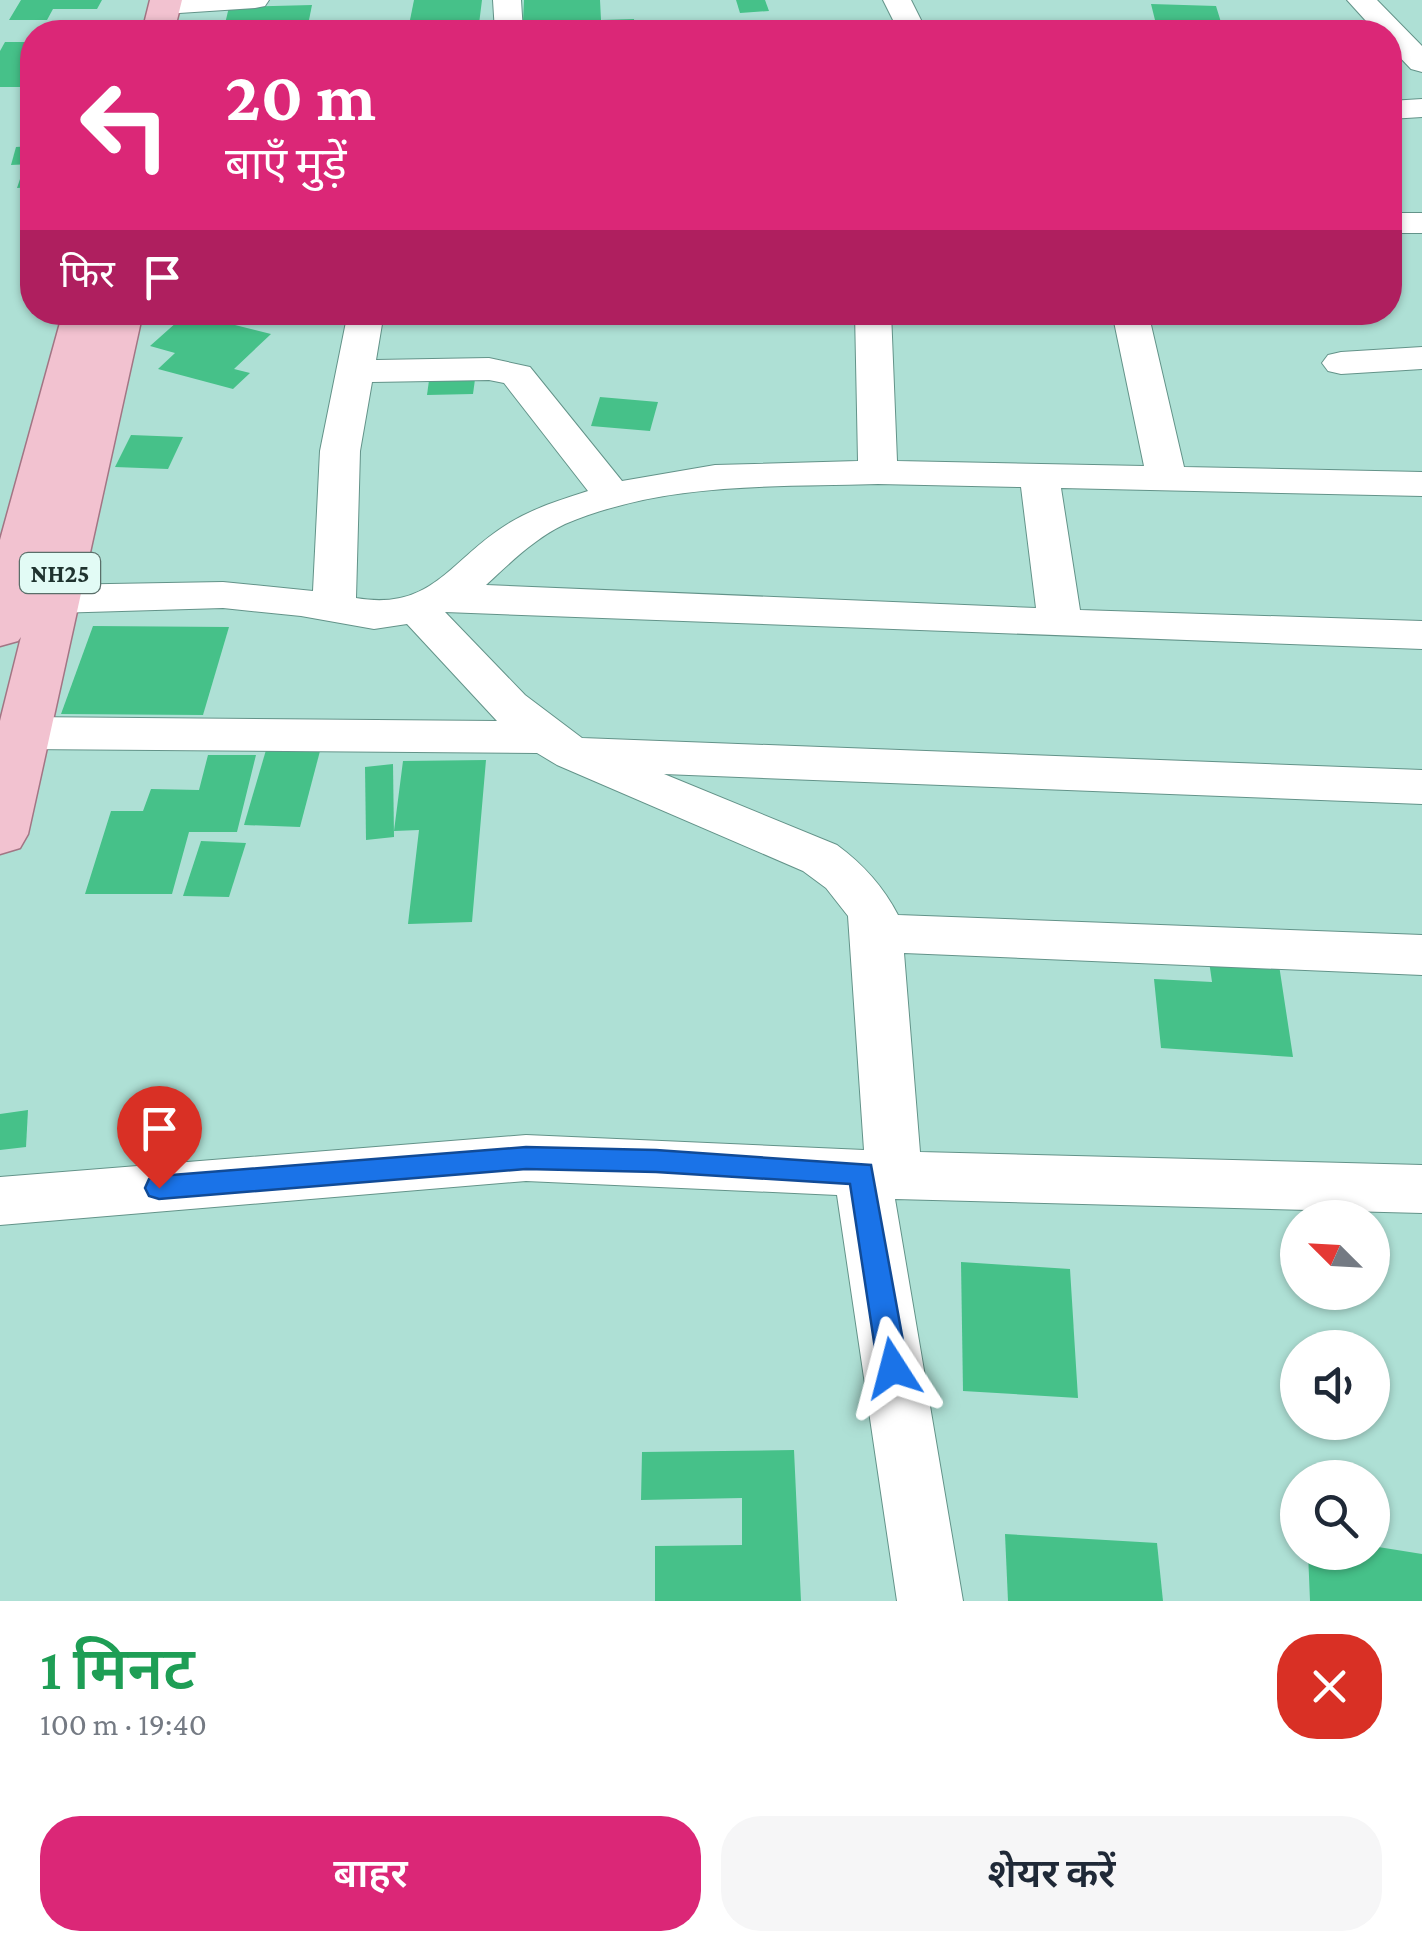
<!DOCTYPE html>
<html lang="hi">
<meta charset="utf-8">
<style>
body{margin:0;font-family:"Crimson Pro","Noto Sans Devanagari",serif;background:#f6f6f7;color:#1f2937;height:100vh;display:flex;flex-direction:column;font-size:38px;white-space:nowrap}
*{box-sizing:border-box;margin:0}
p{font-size:32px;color:#747a83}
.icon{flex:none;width:55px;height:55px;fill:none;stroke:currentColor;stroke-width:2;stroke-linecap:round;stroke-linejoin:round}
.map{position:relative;height:1601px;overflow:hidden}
.details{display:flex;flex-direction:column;background:#fff;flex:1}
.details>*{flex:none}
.top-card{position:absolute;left:20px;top:20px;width:1382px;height:305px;border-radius:40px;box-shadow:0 2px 8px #0004;background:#db2777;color:#fff;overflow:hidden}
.needle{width:65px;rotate:294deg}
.buttons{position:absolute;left:1280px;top:1200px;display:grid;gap:20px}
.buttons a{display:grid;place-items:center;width:110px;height:110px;border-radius:50%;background:#fff;box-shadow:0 2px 8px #0004;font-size:50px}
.pin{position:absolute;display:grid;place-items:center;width:85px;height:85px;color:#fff;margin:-102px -42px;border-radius:50% 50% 50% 0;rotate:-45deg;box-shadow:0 0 10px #0007}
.pin .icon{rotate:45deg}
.me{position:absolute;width:110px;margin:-55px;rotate:351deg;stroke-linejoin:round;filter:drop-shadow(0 0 8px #0008)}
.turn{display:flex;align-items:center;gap:35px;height:210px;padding:0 40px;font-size:45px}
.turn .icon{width:130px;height:130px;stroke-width:2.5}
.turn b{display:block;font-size:70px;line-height:85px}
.then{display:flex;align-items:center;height:95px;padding:0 40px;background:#0003;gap:20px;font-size:38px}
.round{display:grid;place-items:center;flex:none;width:105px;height:105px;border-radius:40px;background:#f6f6f7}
.headline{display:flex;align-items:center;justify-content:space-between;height:170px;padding:0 40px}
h1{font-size:60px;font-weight:600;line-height:75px;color:#1e9e55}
.cta{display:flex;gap:20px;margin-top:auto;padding:20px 40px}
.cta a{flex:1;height:115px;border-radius:40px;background:#db2777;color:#fff;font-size:40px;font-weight:600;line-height:115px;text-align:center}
.cta a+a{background:#f6f6f7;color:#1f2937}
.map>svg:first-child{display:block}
.building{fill:#46c189}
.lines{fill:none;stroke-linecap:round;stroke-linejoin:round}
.street-casing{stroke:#639389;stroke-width:2}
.primary-casing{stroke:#a27584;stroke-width:3}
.street{fill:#fff;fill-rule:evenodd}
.primary{fill:#f2c2d0;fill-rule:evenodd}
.route{fill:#1a73e8;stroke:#114b97;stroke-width:2.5}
.labels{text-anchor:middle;stroke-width:10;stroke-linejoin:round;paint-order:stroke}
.shield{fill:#e2fbf5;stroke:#5a6f6a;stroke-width:2.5}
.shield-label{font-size:25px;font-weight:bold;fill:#1f332f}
</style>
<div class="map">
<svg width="1422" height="1601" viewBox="0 0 1422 1601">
<rect width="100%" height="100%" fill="#aee0d5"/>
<g class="building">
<path d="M21,0H102L97,9H53L47,20H9Z"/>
<path d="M414,0H482L479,24L409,25Z"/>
<path d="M524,0H600L601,20L634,19L635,32H597V20L523,21Z"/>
<path d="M736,0H765L769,11L740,13Z"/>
<path d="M1151,4L1216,6L1224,32H1199L1197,25L1156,24Z"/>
<path d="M312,5L308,25L224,28L229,7Z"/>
<path d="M5,42H32V87H0V51Z"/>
<path d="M32,146V164L11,165L16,147Z"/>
<path d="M32,166V187L17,188L24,167Z"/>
<path d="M187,313L271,334L234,369L250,373L233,389L158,369L175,353L150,346Z"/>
<path d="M476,372L473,394L427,395L430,373Z"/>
<path d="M600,397L658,402L650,431L591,426Z"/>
<path d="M131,435L183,437L168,469L115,467Z"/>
<path d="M93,626L229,627L203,715L61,714Z"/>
<path d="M266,750L320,751L300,827L244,825Z"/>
<path d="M208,755H256L237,832H189L172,894H85L111,811H143L151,789L199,790Z"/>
<path d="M486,760L472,922L408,924L419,830L394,831L403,761Z"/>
<path d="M393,764L394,837L366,840L365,767Z"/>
<path d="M201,841L246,843L229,897L183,896Z"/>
<path d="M1209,961L1279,965L1293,1057L1161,1048L1154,979L1212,982Z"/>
<path d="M28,1110L26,1147L0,1150V1114Z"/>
<path d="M961,1262L1070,1269L1078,1398L963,1391Z"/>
<path d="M794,1450L801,1601H655V1546L742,1545V1498L641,1500L642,1452Z"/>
<path d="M1005,1534L1157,1543L1163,1601H1008Z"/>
<path d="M1372,1546L1422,1554V1601H1310L1308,1552H1372Z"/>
</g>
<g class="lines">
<defs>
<g id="street">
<path d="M153,0H269L265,6L255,8L164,14L154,11L150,5Z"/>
<path d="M493,0H521L523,32H495Z"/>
<path d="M883,0H911L927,32H899Z"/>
<path d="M1347,0H1377L1422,46V72L1411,69L1390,47V32H1376Z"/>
<path d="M1422,99V117L1390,119V101Z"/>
<rect x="1390" y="213" width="32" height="20"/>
<path d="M348,312H384L376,360L489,358L530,367L622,481L715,465L858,461L855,312H891L897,461L1144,466L1112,312H1148L1184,467L1422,472V496L1061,488L1080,610L1422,621V649L445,612L525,695L582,738L1422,770V804L664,774L837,845C864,865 883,886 898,915L1422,935V975L904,953L920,1152L1422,1165V1213L895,1199L963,1601H897L837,1195L526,1181L0,1225V1177L526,1135L864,1150L848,916L826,888L803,871L557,765L537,753L23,749L7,744L0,733L7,722L23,717L497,721L407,624L374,629L301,616L223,608L54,613L39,609L33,599L39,589L54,585L223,582L313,591L320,451ZM489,380L504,383L588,491C557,501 530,509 503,527C449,562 431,611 356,598L360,451L372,382ZM878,484L1021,487L1036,608L486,585C510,563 535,538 565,524C664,482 773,487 878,484Z"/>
<path d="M1422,347V369L1341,374L1328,371L1322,363L1328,355L1341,352Z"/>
</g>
<g id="primary">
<path d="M150,0H182L174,32H142Z"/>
<path d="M63,312H143L28,834L20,848L0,854V721L21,637L18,641L0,646V540Z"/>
</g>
</defs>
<use href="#street" class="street-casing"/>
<use href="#primary" class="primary-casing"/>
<use href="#street" class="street"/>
<use href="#primary" class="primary"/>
</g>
<path class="route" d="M526,1147L656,1150L871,1165L908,1368L903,1377L893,1381L883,1377L878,1368L850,1184L656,1172L526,1169L159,1199L149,1196L145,1188L149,1179L159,1176Z"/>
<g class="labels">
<rect class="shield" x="20" y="553" width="80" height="40" rx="8"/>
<g class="shield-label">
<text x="60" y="582">NH25</text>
</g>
</g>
</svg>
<div class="buttons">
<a><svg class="needle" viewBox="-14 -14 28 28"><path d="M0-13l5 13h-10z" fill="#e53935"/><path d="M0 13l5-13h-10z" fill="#747a83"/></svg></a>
<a><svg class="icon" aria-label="sound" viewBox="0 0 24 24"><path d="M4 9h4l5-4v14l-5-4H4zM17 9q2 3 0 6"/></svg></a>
<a><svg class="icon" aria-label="search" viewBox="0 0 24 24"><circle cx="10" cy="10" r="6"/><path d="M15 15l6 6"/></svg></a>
</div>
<div class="pin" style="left:159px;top:1188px;background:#d93025"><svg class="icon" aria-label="arrive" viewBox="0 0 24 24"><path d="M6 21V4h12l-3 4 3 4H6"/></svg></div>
<svg class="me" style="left:893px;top:1368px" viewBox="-20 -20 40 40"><path d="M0-17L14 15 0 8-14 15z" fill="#1a73e8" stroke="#fff" stroke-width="4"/></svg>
<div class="top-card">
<div class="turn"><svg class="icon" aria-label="left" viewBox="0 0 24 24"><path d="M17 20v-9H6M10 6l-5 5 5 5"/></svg><div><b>20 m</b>बाएँ मुड़ें</div></div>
<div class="then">फिर<svg class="icon" aria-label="arrive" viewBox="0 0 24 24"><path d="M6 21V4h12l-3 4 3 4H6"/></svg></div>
</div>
</div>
<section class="details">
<div class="headline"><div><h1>1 मिनट</h1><p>100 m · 19:40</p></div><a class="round" style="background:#d93025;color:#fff"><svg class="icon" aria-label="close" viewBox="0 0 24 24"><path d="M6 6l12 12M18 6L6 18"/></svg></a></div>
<div class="cta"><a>बाहर</a><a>शेयर करें</a></div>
</section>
